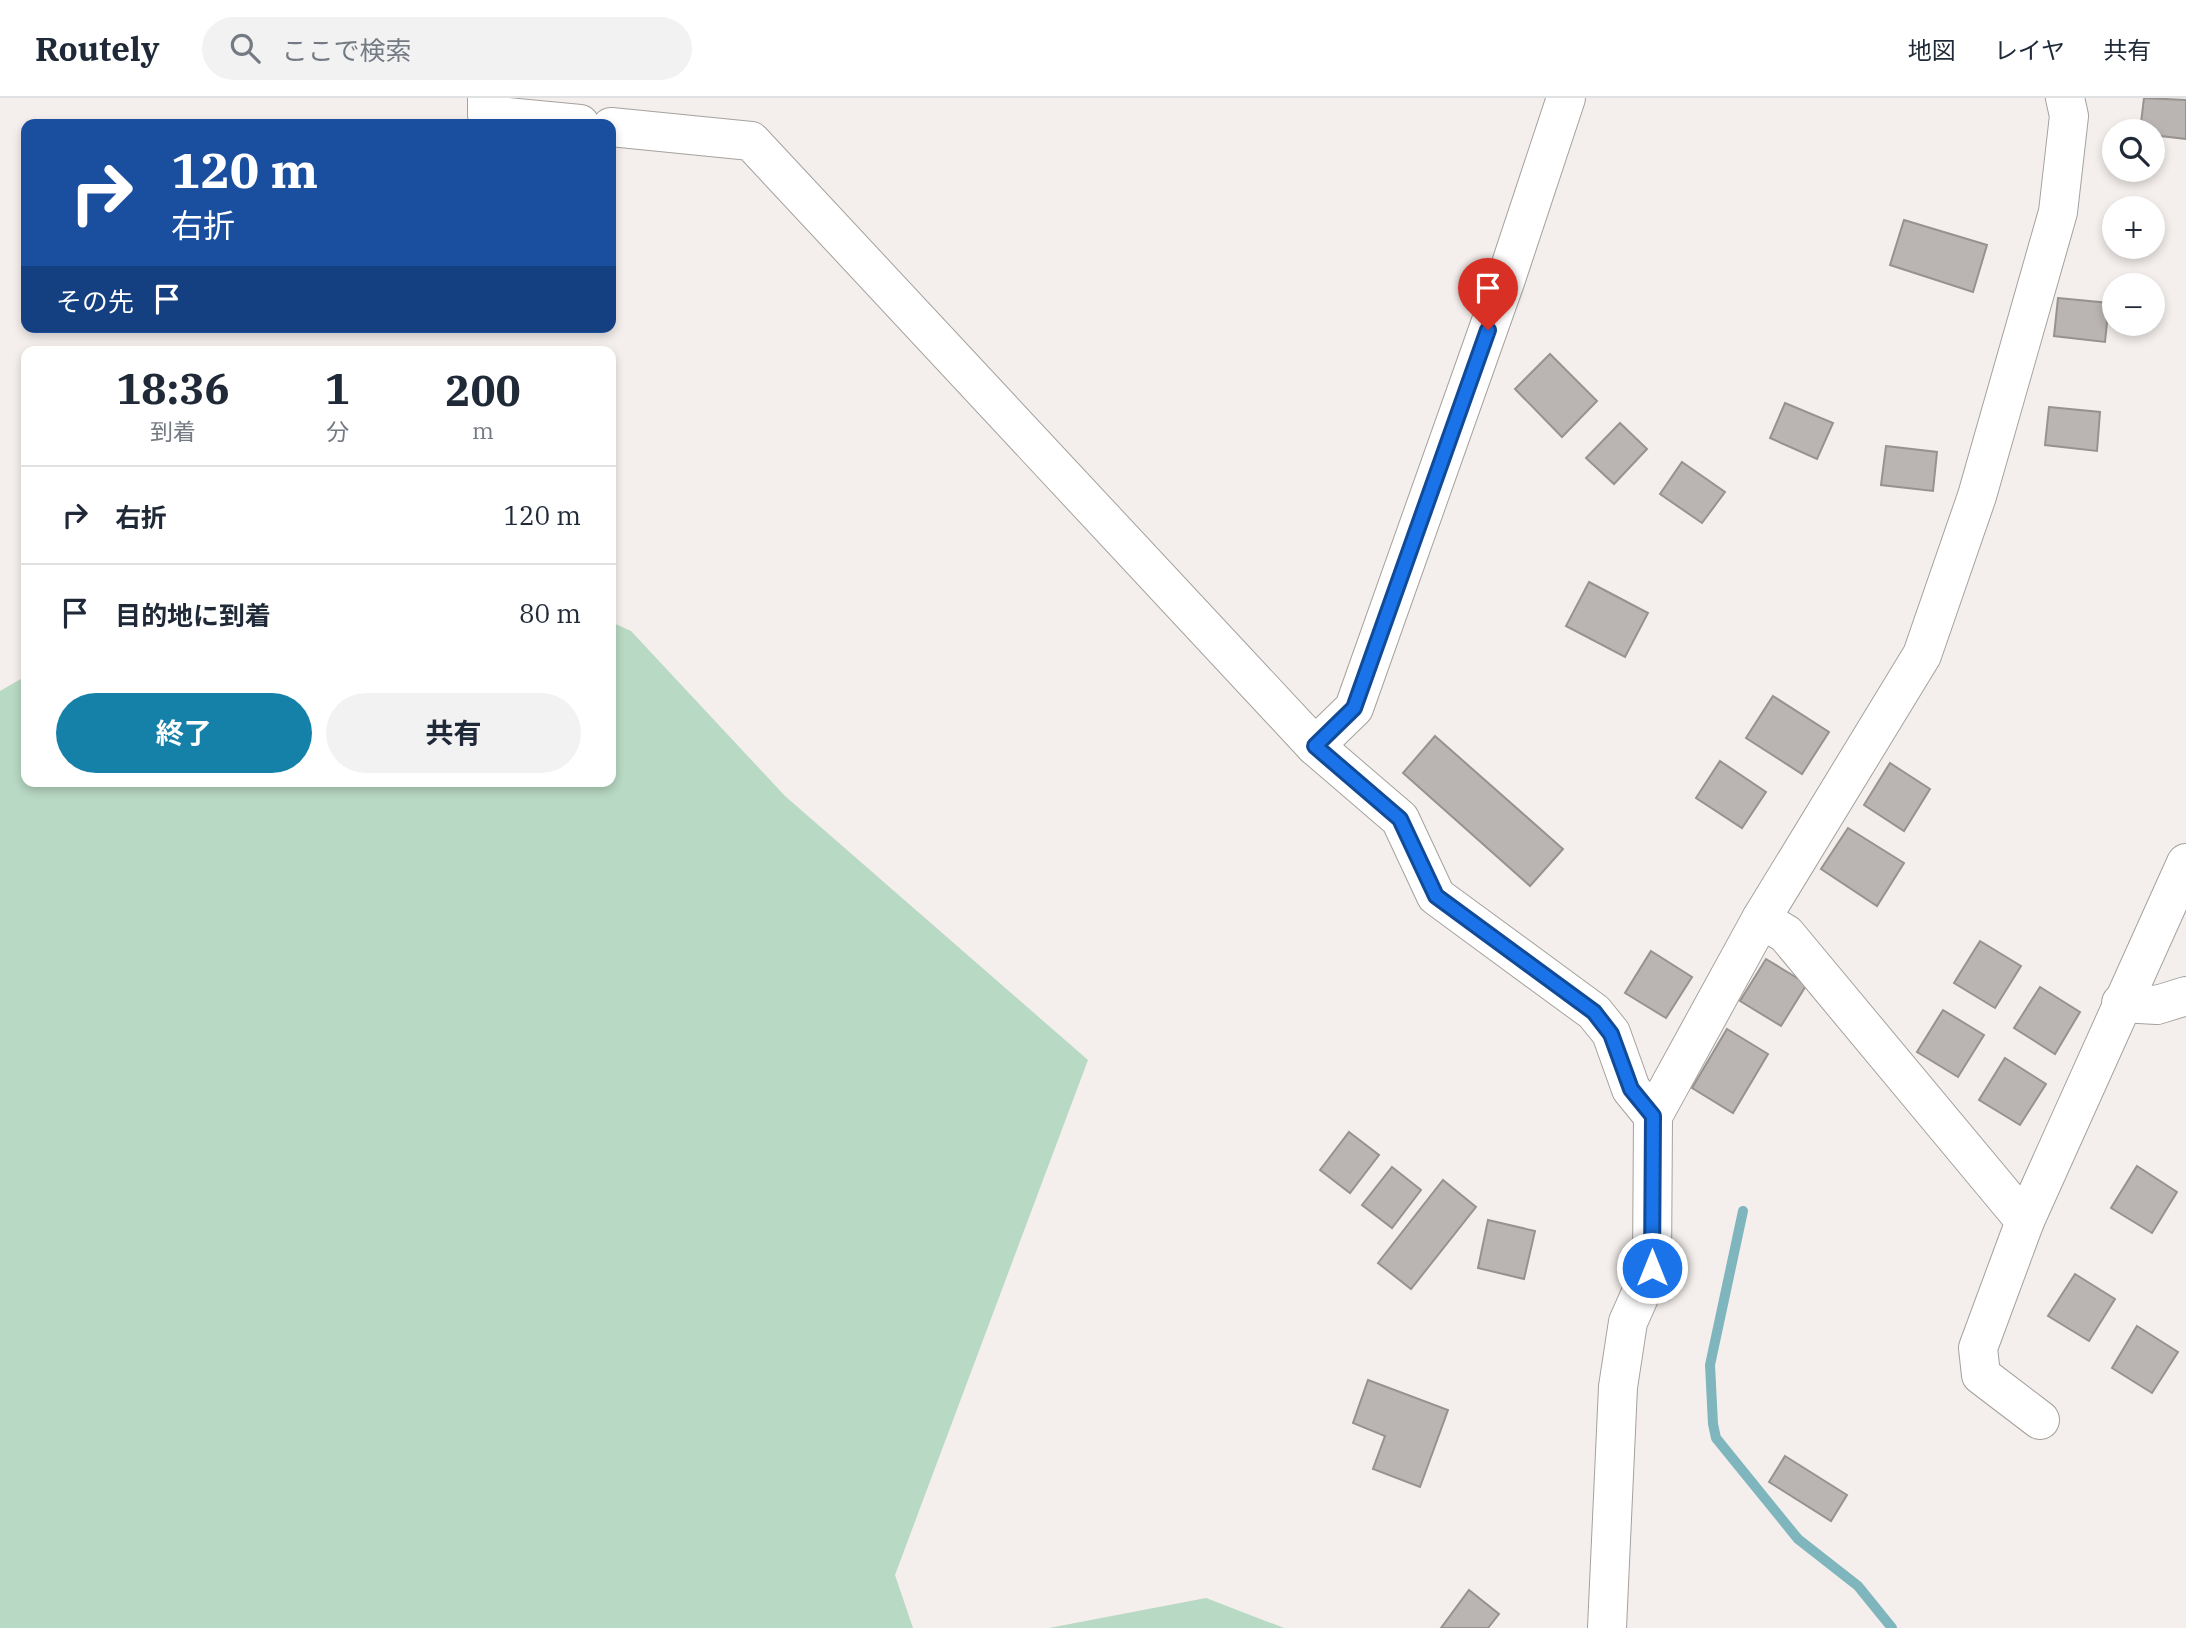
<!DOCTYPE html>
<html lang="ja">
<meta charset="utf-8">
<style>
body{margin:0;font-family:"IBM Plex Serif","Noto Sans JP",serif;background:#f2f2f3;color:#1f2937;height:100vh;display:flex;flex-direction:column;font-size:26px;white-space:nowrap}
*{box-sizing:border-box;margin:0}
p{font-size:23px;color:#747a83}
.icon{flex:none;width:38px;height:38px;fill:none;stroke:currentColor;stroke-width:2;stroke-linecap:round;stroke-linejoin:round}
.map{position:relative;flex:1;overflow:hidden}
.side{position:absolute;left:21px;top:248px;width:595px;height:441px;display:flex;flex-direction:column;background:#fff;border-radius:14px;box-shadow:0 4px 10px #0003}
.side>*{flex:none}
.guide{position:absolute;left:21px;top:21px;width:595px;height:214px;border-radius:14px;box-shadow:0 4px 10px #0003;background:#1a4fa0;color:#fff;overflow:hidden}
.controls{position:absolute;left:2102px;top:21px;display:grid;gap:14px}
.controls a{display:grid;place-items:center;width:63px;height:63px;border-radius:50%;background:#fff;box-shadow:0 4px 10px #0003;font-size:35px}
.pin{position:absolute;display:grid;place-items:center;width:60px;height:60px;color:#fff;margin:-72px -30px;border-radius:50% 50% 50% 0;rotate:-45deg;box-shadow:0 0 7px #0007}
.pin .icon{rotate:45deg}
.me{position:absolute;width:77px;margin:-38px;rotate:0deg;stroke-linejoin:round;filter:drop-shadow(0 0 5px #0008)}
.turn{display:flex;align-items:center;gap:24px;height:147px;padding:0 35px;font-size:32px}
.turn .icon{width:91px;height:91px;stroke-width:2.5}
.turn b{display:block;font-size:49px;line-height:60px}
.then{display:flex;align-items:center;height:66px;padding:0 35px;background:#0003;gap:14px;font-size:26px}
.eta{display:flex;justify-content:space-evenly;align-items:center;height:119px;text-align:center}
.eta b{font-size:42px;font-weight:700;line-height:49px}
.action{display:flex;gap:14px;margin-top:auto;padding:14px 35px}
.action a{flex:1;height:80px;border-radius:42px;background:#1581a9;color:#fff;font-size:28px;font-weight:700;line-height:80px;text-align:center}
.action a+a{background:#f2f2f3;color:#1f2937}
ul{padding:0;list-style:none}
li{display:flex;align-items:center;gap:21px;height:98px;padding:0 35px;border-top:2px solid #e0e1e3}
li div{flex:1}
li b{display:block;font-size:26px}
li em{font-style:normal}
header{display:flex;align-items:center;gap:42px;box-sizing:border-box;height:98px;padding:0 35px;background:#fff;border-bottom:2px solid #e0e1e3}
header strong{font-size:33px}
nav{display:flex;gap:38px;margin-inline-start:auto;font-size:24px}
.search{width:490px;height:63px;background:#f2f2f3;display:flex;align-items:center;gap:18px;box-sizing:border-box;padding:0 24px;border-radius:38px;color:#747a83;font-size:26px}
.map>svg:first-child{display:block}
.green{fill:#b8d9c3}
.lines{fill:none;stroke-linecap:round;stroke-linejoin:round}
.stream{stroke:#7fb5bc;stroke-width:10}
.building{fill:#bab5b2;stroke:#97928f;stroke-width:2}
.minor-casing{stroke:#a5a19d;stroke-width:40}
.minor{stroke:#fff;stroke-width:38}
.route-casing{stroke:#114b97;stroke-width:18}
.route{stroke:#1a73e8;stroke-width:12}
</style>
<header>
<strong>Routely</strong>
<div class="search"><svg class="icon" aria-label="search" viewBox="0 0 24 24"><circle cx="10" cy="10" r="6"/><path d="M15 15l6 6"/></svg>ここで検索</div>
<nav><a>地図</a><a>レイヤ</a><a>共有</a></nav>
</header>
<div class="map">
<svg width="2186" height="1530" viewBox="0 0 2186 1530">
<rect width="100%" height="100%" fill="#f4efec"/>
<g class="green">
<path d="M611,524L631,533L785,698L1088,962L895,1477L913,1530H0V593L26,578V684H611Z"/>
<path d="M1206,1500L1284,1530H1049Z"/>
</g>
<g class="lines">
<path class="stream" d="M1743,1113L1710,1267L1713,1326L1716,1340L1798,1441L1858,1488L1892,1530"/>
</g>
<g class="building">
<path d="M2144,0L2186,2V41L2152,37V33H2140Z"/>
<path d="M1904,122L1987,147L1973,194L1890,167Z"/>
<path d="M2058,200L2109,205L2105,244L2054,238Z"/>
<path d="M1550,256L1597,303L1562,339L1515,291Z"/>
<path d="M1785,305L1833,325L1817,361L1770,340Z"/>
<path d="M2049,309L2100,314L2097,353L2045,347Z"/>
<path d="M1620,325L1647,351L1614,386L1586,360Z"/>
<path d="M1886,348L1937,354L1933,393L1881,387Z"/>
<path d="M1682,364L1725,394L1702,425L1660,396Z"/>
<path d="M1589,484L1648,515L1625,559L1566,528Z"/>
<path d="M1773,598L1829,634L1802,676L1746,640Z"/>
<path d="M1435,638L1563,751L1530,788L1403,675Z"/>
<path d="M1720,663L1766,694L1742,730L1696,700Z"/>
<path d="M1890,665L1930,691L1904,733L1864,707Z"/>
<path d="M1848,730L1904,765L1877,808L1821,771Z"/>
<path d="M1980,843L2021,868L1995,910L1954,885Z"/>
<path d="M1651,853L1692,879L1666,920L1625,895Z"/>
<path d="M1766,861L1807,886L1781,928L1740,903Z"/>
<path d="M2040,889L2080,914L2055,956L2014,930Z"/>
<path d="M1943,912L1984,937L1958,979L1917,954Z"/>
<path d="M1727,931L1768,956L1733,1015L1692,990Z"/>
<path d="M2005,960L2046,986L2020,1027L1979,1002Z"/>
<path d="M1349,1034L1379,1057L1350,1095L1320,1072Z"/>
<path d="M2137,1068L2177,1094L2152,1135L2111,1110Z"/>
<path d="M1392,1069L1421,1092L1392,1130L1362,1107Z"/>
<path d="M1443,1082L1476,1109L1411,1191L1378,1165Z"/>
<path d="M1488,1122L1535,1133L1524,1181L1478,1170Z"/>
<path d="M2075,1176L2115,1201L2089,1243L2048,1218Z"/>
<path d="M2137,1228L2178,1254L2152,1295L2112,1270Z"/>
<path d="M1368,1282L1448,1312L1420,1389L1373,1371L1385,1338L1353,1325Z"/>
<path d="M1785,1358L1847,1397L1831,1423L1769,1384Z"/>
<path d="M1469,1492L1499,1516L1488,1530H1441Z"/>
</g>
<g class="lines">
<defs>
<g id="minor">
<path d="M487,0V17L580,26"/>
<path d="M611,29L751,43L1315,648L1400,721L1436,798L1594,914L1611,935L1631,991L1653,1018"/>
<path d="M1315,648L1354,610L1506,181L1566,0"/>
<path d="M1761,821L1786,836L2025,1123L2186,765"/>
<path d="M2121,905L2157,907L2186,898"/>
<path d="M2025,1123L1978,1250L1981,1277L2040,1322"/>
<path d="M1607,1530L1618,1289L1628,1224L1652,1170L1653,1018L1761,821L1922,557L1977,398L2058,114L2069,18L2065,0"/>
</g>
</defs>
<use href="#minor" class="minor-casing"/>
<use href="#minor" class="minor"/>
</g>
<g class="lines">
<defs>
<path id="route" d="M1488,232L1354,610L1315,648L1400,721L1436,798L1594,914L1611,936L1631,991L1653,1018L1652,1170"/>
</defs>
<use href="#route" class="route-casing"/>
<use href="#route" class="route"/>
</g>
</svg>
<div class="controls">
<a><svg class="icon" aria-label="search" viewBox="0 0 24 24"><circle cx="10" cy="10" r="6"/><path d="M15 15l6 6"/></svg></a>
<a>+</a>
<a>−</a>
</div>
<div class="pin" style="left:1488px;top:232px;background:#d93025"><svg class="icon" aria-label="arrive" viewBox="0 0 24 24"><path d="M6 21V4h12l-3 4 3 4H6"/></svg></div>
<svg class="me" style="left:1652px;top:1170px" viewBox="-20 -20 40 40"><circle r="17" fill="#1a73e8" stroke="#fff" stroke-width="3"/><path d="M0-11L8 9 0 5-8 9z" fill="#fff"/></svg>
<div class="guide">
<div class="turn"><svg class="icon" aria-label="right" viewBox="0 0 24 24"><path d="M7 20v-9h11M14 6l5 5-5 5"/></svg><div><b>120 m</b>右折</div></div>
<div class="then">その先<svg class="icon" aria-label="arrive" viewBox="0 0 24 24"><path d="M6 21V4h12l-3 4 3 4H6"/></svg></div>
</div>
<section class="side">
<div class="eta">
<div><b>18:36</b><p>到着</p></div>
<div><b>1</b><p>分</p></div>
<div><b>200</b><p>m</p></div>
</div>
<ul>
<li><svg class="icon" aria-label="right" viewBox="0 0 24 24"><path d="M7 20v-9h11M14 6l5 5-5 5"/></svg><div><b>右折</b></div><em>120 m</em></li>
<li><svg class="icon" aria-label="arrive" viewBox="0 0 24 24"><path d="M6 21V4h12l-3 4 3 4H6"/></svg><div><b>目的地に到着</b></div><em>80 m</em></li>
</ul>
<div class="action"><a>終了</a><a>共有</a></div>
</section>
</div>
